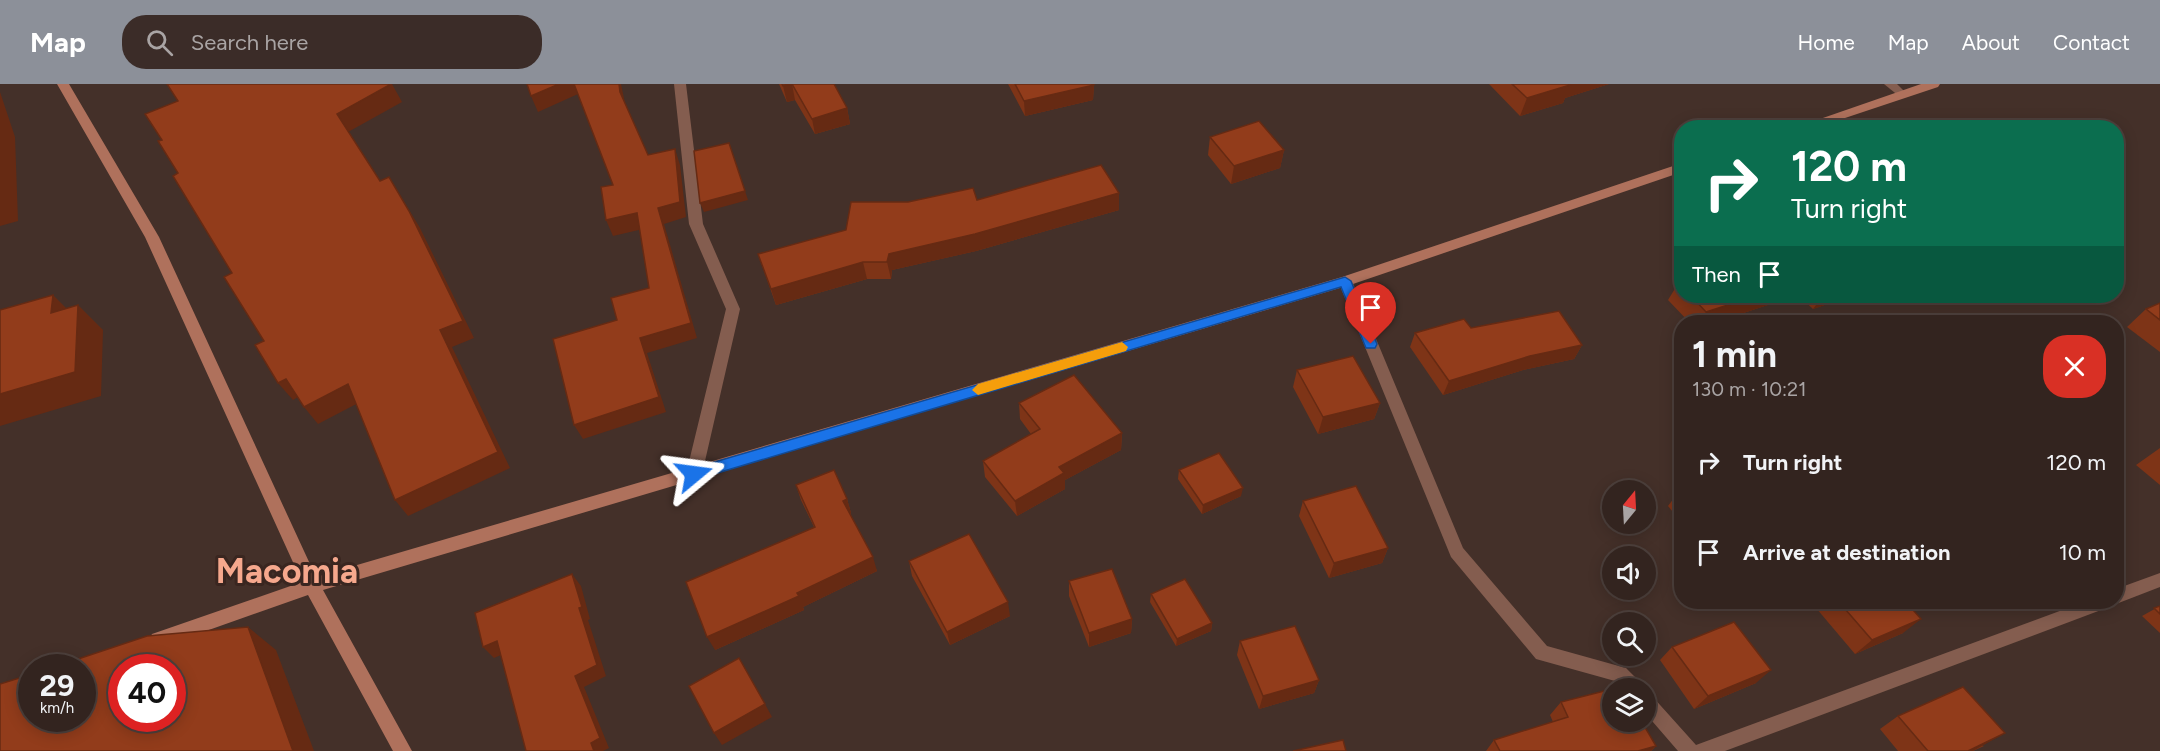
<!DOCTYPE html>
<meta charset="utf-8">
<style>
body{margin:0;font-family:Figtree,sans-serif;background:#3b2c28;color:#f1f3f6;height:100vh;display:flex;flex-direction:column;font-size:22px;white-space:nowrap}
*{box-sizing:border-box;margin:0}
p{font-size:20px;color:#a9a4a4}
.icon{flex:none;width:33px;height:33px;fill:none;stroke:currentColor;stroke-width:2;stroke-linecap:round;stroke-linejoin:round}
.map{position:relative;flex:1;overflow:hidden}
.side{position:absolute;left:1674px;top:231px;width:450px;height:294px;display:flex;flex-direction:column;background:#33241f;border-radius:24px;box-shadow:0 3px 15px #0003,0 0 0 2px #4e413d}
.side>*{flex:none}
.banner{position:absolute;left:1674px;top:36px;width:450px;height:183px;border-radius:24px;box-shadow:0 3px 15px #0003,0 0 0 2px #4e413d;background:#0b6e4f;color:#fff;overflow:hidden}
.needle{width:39px;rotate:18deg}
.buttons{position:absolute;left:1602px;top:396px;display:grid;gap:12px}
.buttons a{display:grid;place-items:center;width:54px;height:54px;border-radius:50%;background:#33241f;box-shadow:0 3px 15px #0003,0 0 0 2px #4e413d;font-size:30px}
.speed{position:absolute;left:18px;top:570px;display:flex;gap:12px;font-size:30px;font-weight:700;text-align:center}
.speed>*{display:grid;place-content:center;width:78px;height:78px;border-radius:50%;background:#33241f;box-shadow:0 3px 15px #0003,0 0 0 2px #4e413d;line-height:1}
.speed small{font-size:15px;font-weight:400}
.speed .limit{border:9px solid #d22;background:#fff;color:#111}
.pin{position:absolute;display:grid;place-items:center;width:51px;height:51px;color:#fff;margin:-62px -26px;border-radius:50% 50% 50% 0;rotate:-45deg;box-shadow:0 0 6px #0007}
.pin .icon{rotate:45deg}
.me{position:absolute;width:66px;margin:-33px;rotate:74deg;stroke-linejoin:round;filter:drop-shadow(0 0 4px #0008)}
.turn{display:flex;align-items:center;gap:21px;height:126px;padding:0 18px;font-size:27px}
.turn .icon{width:78px;height:78px;stroke-width:2.5}
.turn b{display:block;font-size:42px;line-height:51px}
.then{display:flex;align-items:center;height:57px;padding:0 18px;background:#0003;gap:12px;font-size:22px}
.round{display:grid;place-items:center;flex:none;width:63px;height:63px;border-radius:24px;background:#3b2c28}
.summary{display:flex;align-items:center;justify-content:space-between;height:102px;padding:0 18px}
h1{font-size:36px;font-weight:700;line-height:45px}
ul{padding:0;list-style:none}
li{display:flex;align-items:center;gap:18px;height:90px;padding:0 18px}
li div{flex:1}
li b{display:block;font-size:22px}
li em{font-style:normal}
header{display:flex;align-items:center;gap:36px;box-sizing:border-box;height:84px;padding:0 30px;background:#8c9099;color:#fff}
header strong{font-size:28px}
nav{display:flex;gap:33px;margin-inline-start:auto;font-size:21px}
.search{width:420px;height:54px;background:#3b2c28;display:flex;align-items:center;gap:15px;box-sizing:border-box;padding:0 21px;border-radius:24px;color:#a9a4a4;font-size:22px}
.map>svg:first-child{display:block}
.lines{fill:none;stroke-linecap:round;stroke-linejoin:round}
.street{fill:#845d4f;fill-rule:evenodd}
.secondary{fill:#af715c;fill-rule:evenodd}
.wall{fill:#7e3417}
.shaded-wall{fill:#662a13}
.building{fill:#923c1b;stroke:#662a13;stroke-width:1.5;fill-rule:evenodd}
.route{fill:#1a73e8;stroke:#114b97;stroke-width:1.5}
.slow{fill:#f59e0b}
.labels{text-anchor:middle;stroke-width:6;stroke-linejoin:round;paint-order:stroke}
.town-label{font-size:34px;font-weight:bold;fill:#f6a88d;stroke:#3a2620}
</style>
<header>
<strong>Map</strong>
<div class="search"><svg class="icon" aria-label="search" viewBox="0 0 24 24"><circle cx="10" cy="10" r="6"/><path d="M15 15l6 6"/></svg>Search here</div>
<nav><a>Home</a><a>Map</a><a>About</a><a>Contact</a></nav>
</header>
<div class="map">
<svg width="2160" height="667" viewBox="0 0 2160 667">
<rect width="100%" height="100%" fill="#443029"/>
<g class="lines">
<g class="street">
<path d="M674,0H686L703,140L740,225L702,390L699,395L694,396L689,395L686,390L726,225L689,140Z"/>
<path d="M1884,0H1897L1906,9L1900,13Z"/>
<path d="M1345,192L1352,197L1463,464L1547,562L1626,584L1640,598L1643,604H1623L1615,597L1536,575L1451,473L1338,197Z"/>
<path d="M2160,489V503L2116,520L2111,519L2109,523L1725,667H1678L1646,630V610L1652,612L1696,661L2084,518H2116V505Z"/>
</g>
<g class="secondary">
<path d="M57,0H69L159,153L316,493L1342,193L1682,79V88L1350,201L323,506L412,667H393L308,511L158,564L152,562L149,556L152,550L302,498L145,153Z"/>
<path d="M1921,0H1940L1938,3L1815,44H1794Z"/>
</g>
</g>
<g class="wall">
<path d="M779,0H834L847,24L850,40L815,50L795,16L787,18Z"/>
<path d="M1008,0H1094L1093,16L1025,32Z"/>
<path d="M1489,0H1609L1565,14L1563,19L1520,32Z"/>
<path d="M1210,53L1284,66L1280,84L1231,100L1208,71Z"/>
<path d="M1119,109V126L976,167L892,186L891,195H867L776,221L758,170L846,146L908,118L977,116Z"/>
<path d="M1679,198H1682V212H1795L1716,238H1689L1668,216Z"/>
<path d="M1799,212H1851L1813,225Z"/>
<path d="M2160,219V268L2127,243L2146,225Z"/>
<path d="M1471,244L1582,261L1574,275L1523,286L1443,311L1410,263L1415,249Z"/>
<path d="M1297,286L1380,319L1374,335L1318,350L1293,303Z"/>
<path d="M1019,319L1122,349L1121,366L1065,396V405L1017,432L985,393L983,377L1031,350L1020,335Z"/>
<path d="M2160,364V401L2136,381Z"/>
<path d="M1179,386L1241,412L1202,430L1178,395Z"/>
<path d="M796,401L847,415L851,429L850,430L877,487L803,523L804,526L715,566L814,443L801,416Z"/>
<path d="M1680,406H1682V439L1668,422Z"/>
<path d="M1303,417L1388,464L1382,479L1329,494L1299,432Z"/>
<path d="M909,477L1010,532L950,561L912,492Z"/>
<path d="M1069,497L1132,535L1131,549L1089,563L1069,512Z"/>
<path d="M1151,510L1212,539L1211,547L1176,562L1150,518Z"/>
<path d="M1811,518H1906L1903,549L1855,570Z"/>
<path d="M2160,522V549L2142,532Z"/>
<path d="M1240,557L1319,596L1314,609L1259,625L1237,571Z"/>
<path d="M1672,563L1756,599L1694,625L1660,576Z"/>
<path d="M1561,618L1656,662L1651,667H1486L1494,656L1553,638L1550,631Z"/>
<path d="M1898,632L1984,662L1973,667H1898L1880,645Z"/>
</g>
<g class="shaded-wall">
<path d="M391,0H392L402,18L348,48L337,30Z"/>
<path d="M559,0H574L578,10L538,28L531,12Z"/>
<path d="M619,0H621L626,24L620,8Z"/>
<path d="M792,0L795,16L787,18L783,2Z"/>
<path d="M1566,0H1609L1565,14L1563,19L1520,32L1527,14Z"/>
<path d="M1094,1L1093,16L1025,32L1024,17Z"/>
<path d="M0,8L15,53L18,137L0,142Z"/>
<path d="M847,24L850,40L815,50L812,35Z"/>
<path d="M675,65L680,81L686,133L664,140L697,254L647,269L666,328L583,355L574,341L640,254L691,239L658,124Z"/>
<path d="M1284,66L1280,84L1231,100L1234,82Z"/>
<path d="M389,93L420,144L474,254L452,263L510,384L408,432L395,416Z"/>
<path d="M745,107L748,116L704,128L700,119Z"/>
<path d="M1119,109V126L976,167L892,186L891,195L887,178L889,170Z"/>
<path d="M637,129L643,145L613,152L606,136Z"/>
<path d="M863,178L867,195L776,221L771,205Z"/>
<path d="M53,211L77,235L78,221L103,246L101,312L0,342V310L51,229Z"/>
<path d="M1756,212H1795L1716,238H1700L1706,228Z"/>
<path d="M1823,212H1851L1813,225Z"/>
<path d="M1582,261L1574,275L1523,286L1443,311L1449,297L1530,272Z"/>
<path d="M286,295L301,311L293,316L278,299Z"/>
<path d="M348,300L362,317L318,340L304,323Z"/>
<path d="M1380,319L1374,335L1318,350L1323,333Z"/>
<path d="M1122,349L1121,366L1065,396V405L1017,432L1015,417L1059,383Z"/>
<path d="M1243,404L1241,412L1202,430L1203,421Z"/>
<path d="M847,415L851,429L847,431L843,417Z"/>
<path d="M1388,464L1382,479L1329,494L1334,479Z"/>
<path d="M873,473L877,487L803,523L804,526L715,566L707,553Z"/>
<path d="M572,490L581,502L590,535L588,536L606,592L584,603L609,664L603,667H594L591,659L575,592L579,524Z"/>
<path d="M1008,518L1010,532L950,561L947,548Z"/>
<path d="M1132,535L1131,549L1089,563V549Z"/>
<path d="M1921,535L1903,549L1855,570L1872,556Z"/>
<path d="M1212,539L1211,547L1176,562L1177,555Z"/>
<path d="M248,543L276,566L314,667H293Z"/>
<path d="M497,557L508,568L494,574L483,563Z"/>
<path d="M1771,586L1756,599L1694,625L1708,612Z"/>
<path d="M1319,596L1314,609L1259,625L1263,612Z"/>
<path d="M765,620L772,633L722,661L714,649Z"/>
<path d="M2005,649L1973,667H1968Z"/>
<path d="M1656,662L1651,667H1638Z"/>
</g>
<g class="building">
<path d="M167,0H391L337,30L380,97L389,93L409,127L463,237L440,246L498,368L395,416L348,300L304,323L286,295L278,299L255,261L264,257L224,193L232,189L173,92L178,89L158,57L162,56L145,30L178,17Z"/>
<path d="M527,0H559L531,12Z"/>
<path d="M574,0H619L620,8L648,71L675,65L680,118L658,124L691,239L640,254L659,313L574,341L553,255L617,236L611,214L649,204L637,129L606,136L601,103L613,101Z"/>
<path d="M782,0H834L847,24L812,35L792,0L783,2Z"/>
<path d="M1015,0H1094V1L1024,17Z"/>
<path d="M1512,0H1569L1570,1L1527,14Z"/>
<path d="M1259,37L1284,66L1234,82L1210,53Z"/>
<path d="M729,59L745,107L700,119L694,67Z"/>
<path d="M1101,81L1119,109L975,150L889,170L887,178H863L771,205L758,170L846,146L851,118H908L973,104L977,116Z"/>
<path d="M53,211L51,229L78,221L75,288L0,310V226Z"/>
<path d="M1691,212H1756L1706,228Z"/>
<path d="M2160,219V236L2146,225Z"/>
<path d="M1559,227L1582,261L1530,272L1449,297L1415,249L1464,235L1471,244Z"/>
<path d="M2024,232L2031,238H2003Z"/>
<path d="M1353,272L1380,319L1323,333L1297,286Z"/>
<path d="M1074,291L1122,349L1059,383L1064,389L1015,417L983,377L1040,345L1019,319Z"/>
<path d="M1219,369L1243,404L1203,421L1179,386Z"/>
<path d="M834,386L847,415L843,417L873,473L797,509L799,512L707,553L686,498L815,443L796,401Z"/>
<path d="M1356,402L1388,464L1334,479L1303,417Z"/>
<path d="M969,450L1008,518L947,548L909,477Z"/>
<path d="M1112,485L1132,535L1089,549L1069,497Z"/>
<path d="M572,490L582,523L579,524L597,581L575,592L600,654L591,659L594,667H526L497,557L483,563L475,529Z"/>
<path d="M1185,495L1212,539L1177,555L1151,510Z"/>
<path d="M1839,518H1906L1921,535L1872,556Z"/>
<path d="M2160,522V530L2154,524Z"/>
<path d="M1734,538L1771,586L1708,612L1672,563Z"/>
<path d="M1295,542L1319,596L1263,612L1240,557Z"/>
<path d="M248,543L293,667H0V600L32,590V634H82V584H51L147,552ZM122,584H172V634H122Z"/>
<path d="M739,574L765,620L714,649L689,602Z"/>
<path d="M1622,602L1624,604H1613Z"/>
<path d="M1963,603L2005,649L1968,667H1928L1898,632Z"/>
<path d="M1612,605V638H1642L1656,662L1638,667H1500L1494,656L1568,633L1561,618Z"/>
<path d="M1343,656L1346,667H1293Z"/>
</g>
<path class="route" d="M1345,193L1351,197L1377,260L1375,264H1366L1341,203L694,396L689,394L687,390L689,386L694,384Z"/>
<path class="slow" d="M1122,258L1128,263L1126,267L978,311L972,306L978,300Z"/>
<g class="labels">
<g class="town-label">
<text x="287" y="499">Macomia</text>
</g>
</g>
</svg>
<div class="buttons">
<a><svg class="needle" viewBox="-14 -14 28 28"><path d="M0-13l5 13h-10z" fill="#e53935"/><path d="M0 13l5-13h-10z" fill="#a9a4a4"/></svg></a>
<a><svg class="icon" aria-label="sound" viewBox="0 0 24 24"><path d="M4 9h4l5-4v14l-5-4H4zM17 9q2 3 0 6"/></svg></a>
<a><svg class="icon" aria-label="search" viewBox="0 0 24 24"><circle cx="10" cy="10" r="6"/><path d="M15 15l6 6"/></svg></a>
<a><svg class="icon" aria-label="layers" viewBox="0 0 24 24"><path d="M12 4l9 5-9 5-9-5zM3 14l9 5 9-5"/></svg></a>
</div>
<div class="speed"><div>29<small>km/h</small></div><div class="limit">40</div></div>
<div class="pin" style="left:1371px;top:260px;background:#d93025"><svg class="icon" aria-label="arrive" viewBox="0 0 24 24"><path d="M6 21V4h12l-3 4 3 4H6"/></svg></div>
<svg class="me" style="left:694px;top:390px" viewBox="-20 -20 40 40"><path d="M0-17L14 15 0 8-14 15z" fill="#1a73e8" stroke="#fff" stroke-width="4"/></svg>
<div class="banner">
<div class="turn"><svg class="icon" aria-label="right" viewBox="0 0 24 24"><path d="M7 20v-9h11M14 6l5 5-5 5"/></svg><div><b>120 m</b>Turn right</div></div>
<div class="then">Then<svg class="icon" aria-label="arrive" viewBox="0 0 24 24"><path d="M6 21V4h12l-3 4 3 4H6"/></svg></div>
</div>
<section class="side">
<div class="summary"><div><h1>1 min</h1><p>130 m · 10:21</p></div><a class="round" style="background:#d93025;color:#fff"><svg class="icon" aria-label="close" viewBox="0 0 24 24"><path d="M6 6l12 12M18 6L6 18"/></svg></a></div>
<ul>
<li><svg class="icon" aria-label="right" viewBox="0 0 24 24"><path d="M7 20v-9h11M14 6l5 5-5 5"/></svg><div><b>Turn right</b></div><em>120 m</em></li>
<li><svg class="icon" aria-label="arrive" viewBox="0 0 24 24"><path d="M6 21V4h12l-3 4 3 4H6"/></svg><div><b>Arrive at destination</b></div><em>10 m</em></li>
</ul>
</section>
</div>
